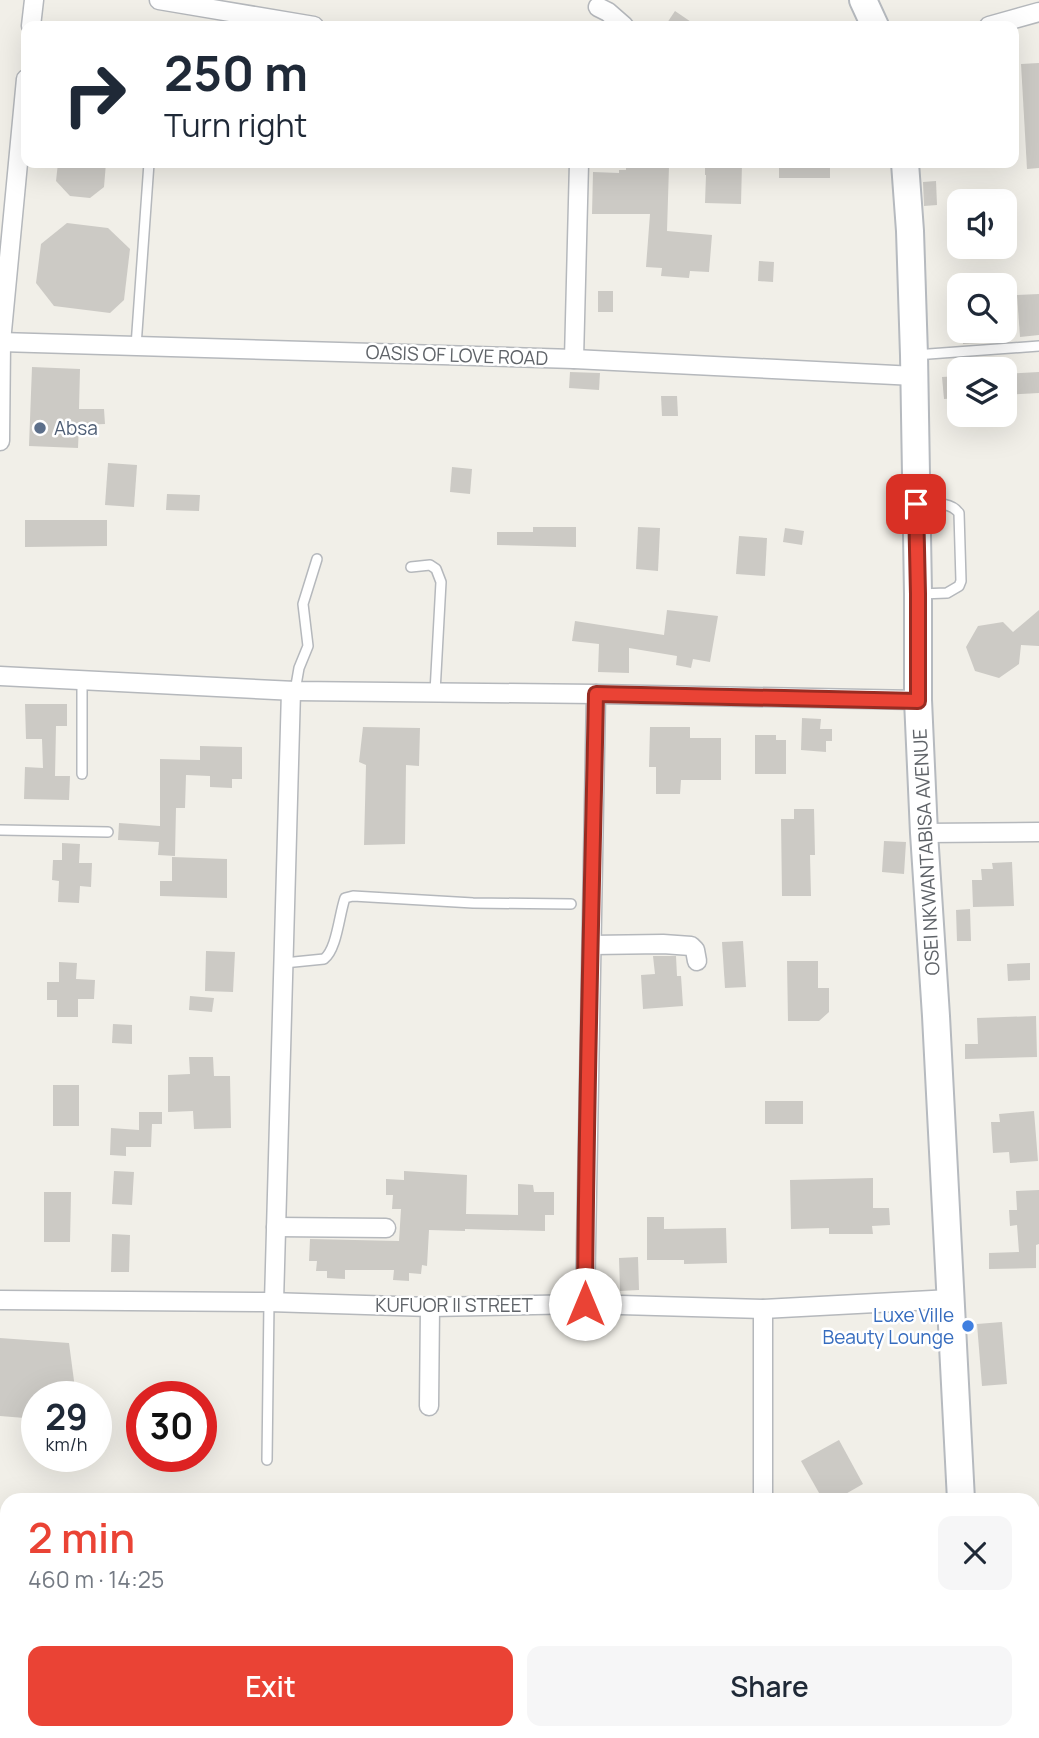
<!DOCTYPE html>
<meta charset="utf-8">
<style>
body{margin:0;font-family:Manrope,sans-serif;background:#f6f6f7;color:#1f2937;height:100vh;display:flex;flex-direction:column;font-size:26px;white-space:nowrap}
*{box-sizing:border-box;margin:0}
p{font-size:23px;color:#747a83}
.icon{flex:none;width:38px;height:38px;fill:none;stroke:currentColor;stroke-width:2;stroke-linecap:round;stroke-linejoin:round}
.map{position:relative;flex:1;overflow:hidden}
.drawer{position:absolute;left:0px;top:1493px;width:1040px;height:247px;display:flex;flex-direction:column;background:#fff;border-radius:21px 21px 0 0;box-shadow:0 7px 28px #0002}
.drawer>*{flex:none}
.banner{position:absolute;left:21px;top:21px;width:998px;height:147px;border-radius:14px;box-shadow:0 7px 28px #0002;background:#fff;color:#1f2937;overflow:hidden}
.buttons{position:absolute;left:947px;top:189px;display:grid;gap:14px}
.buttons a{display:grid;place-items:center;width:70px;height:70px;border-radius:14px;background:#fff;box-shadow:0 7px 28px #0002;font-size:35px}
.speed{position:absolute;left:21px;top:1381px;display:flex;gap:14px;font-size:35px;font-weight:700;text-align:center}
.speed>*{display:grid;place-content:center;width:91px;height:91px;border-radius:50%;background:#fff;box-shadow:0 7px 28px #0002;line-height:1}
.speed small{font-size:18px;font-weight:400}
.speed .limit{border:10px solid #d22;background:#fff;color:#111}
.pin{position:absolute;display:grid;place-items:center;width:60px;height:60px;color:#fff;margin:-30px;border-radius:14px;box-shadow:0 4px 10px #0006}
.me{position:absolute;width:77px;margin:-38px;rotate:0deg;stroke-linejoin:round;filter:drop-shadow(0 0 5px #0008)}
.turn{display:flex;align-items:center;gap:24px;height:147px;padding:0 28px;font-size:32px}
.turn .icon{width:91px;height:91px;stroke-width:2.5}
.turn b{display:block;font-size:49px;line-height:60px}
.round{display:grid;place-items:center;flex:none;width:74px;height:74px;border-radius:14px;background:#f6f6f7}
.summary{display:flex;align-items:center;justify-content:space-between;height:119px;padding:0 28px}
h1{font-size:42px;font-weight:600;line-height:52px;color:#ea4335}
.primary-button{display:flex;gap:14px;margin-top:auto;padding:14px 28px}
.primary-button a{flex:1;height:80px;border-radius:14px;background:#ea4335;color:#fff;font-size:28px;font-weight:600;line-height:80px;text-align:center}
.primary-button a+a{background:#f6f6f7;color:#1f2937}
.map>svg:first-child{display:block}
.building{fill:#cccac5}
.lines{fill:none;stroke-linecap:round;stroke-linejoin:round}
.lane-casing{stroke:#b5b8bc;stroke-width:12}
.street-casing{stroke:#b5b8bc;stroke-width:21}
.secondary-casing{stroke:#b6babf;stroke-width:30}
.lane{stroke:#fff;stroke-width:9}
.street{stroke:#fff;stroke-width:18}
.secondary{stroke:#fff;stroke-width:26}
.route-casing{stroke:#982c22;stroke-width:18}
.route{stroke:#ea4335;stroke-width:12}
.service-dot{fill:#5c6f8a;stroke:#fff;stroke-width:2.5}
.shop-dot{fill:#3f7fe0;stroke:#fff;stroke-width:2.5}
.labels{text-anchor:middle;stroke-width:5;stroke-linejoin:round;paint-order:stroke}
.street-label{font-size:19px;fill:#5f6368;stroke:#fff}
.service-label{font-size:19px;fill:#4e5e75;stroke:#fff;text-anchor:start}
.shop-label{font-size:19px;fill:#366cbe;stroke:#fff;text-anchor:end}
</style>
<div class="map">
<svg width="1039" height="1738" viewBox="0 0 1039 1738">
<rect width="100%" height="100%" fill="#f1efe8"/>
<g class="building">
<path d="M675,11L697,26H665Z"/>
<path d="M1039,63V168L1027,169L1021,64Z"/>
<path d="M58,163H106L104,187L90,198L70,196L56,181Z"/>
<path d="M705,163H742L741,204L705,203L706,175H705Z"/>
<rect x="779" y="163" width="51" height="15"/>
<path d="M626,164L669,166L667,231L712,235L709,272L690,271L689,278L661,276L662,268L646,267L650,214H592L593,172L619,173V170H626Z"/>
<path d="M936,181L937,205L924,206L923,182Z"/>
<path d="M67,223L108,228L130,249L124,300L110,313L54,306L36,283L41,244Z"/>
<path d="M759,261L774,262L773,282L758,281Z"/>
<rect x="598" y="291" width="15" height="21"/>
<path d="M1039,294V335L1020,337L1017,295Z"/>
<path d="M962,331H995L996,342L963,344Z"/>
<path d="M32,367L80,369L79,409H104L105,424L79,425L78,448L29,446Z"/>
<path d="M570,372L600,373L599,390L569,388Z"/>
<path d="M1039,372V393L1004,395V374Z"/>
<path d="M959,376V398L944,399L942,377Z"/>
<path d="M661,396H677L678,416H662Z"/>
<path d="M108,463L137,465L134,507L105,505Z"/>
<path d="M452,467L472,469L470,494L450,492Z"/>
<path d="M167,494L200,495L199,511L166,510Z"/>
<path d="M25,520H107V546L25,547Z"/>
<path d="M533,527H576V547L497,545V532H533Z"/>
<path d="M638,527L660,528L658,571L636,569Z"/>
<path d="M785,528L804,531L802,545L783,542Z"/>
<path d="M739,536L767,538L765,576L736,574Z"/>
<path d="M667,610L718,616L710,662L693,659L691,668L676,665L677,656L629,648V673L598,672L599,644L572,641L575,621L664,635Z"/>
<path d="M1039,610V646L1021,645L1019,664L999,678L975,671L966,647L978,626L1003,622L1013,632Z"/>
<path d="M25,704H67V726H56L55,776H70L69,800L24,799L25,767L43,768L42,739H26Z"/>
<path d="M802,718L821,719L820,729H832V741H826V752L801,750Z"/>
<path d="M363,727L420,728L419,766L406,765L405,844L364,845L366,765L359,762Z"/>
<path d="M650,727H690V738H721V780H681L680,794H656V767H649Z"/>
<path d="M755,735H776V740H786V774H755Z"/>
<path d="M200,746L242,747V779H232V788L210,787V776L186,775L185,808H176L175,856L158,855L159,842L118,840L119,823L160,826V759L200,760Z"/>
<path d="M794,809H814L815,855H810L811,896H782L781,819H794Z"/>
<path d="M884,841L906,842L904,874L882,872Z"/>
<path d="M62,843L80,844L79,863H92L91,887L80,886L79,903L58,902L59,881L52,880L53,860H62Z"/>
<path d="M172,857L227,859V898L160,896V881H172Z"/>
<path d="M1012,862L1014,906L973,907L972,880H982L981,869H993L992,863Z"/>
<path d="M970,909L971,941H957L956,910Z"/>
<path d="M743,941L746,987L725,988L722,942Z"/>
<path d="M206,951L235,952L233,992L205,991Z"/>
<path d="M653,956H676L677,976H681L683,1006L643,1009L641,975L655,974Z"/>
<path d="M787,961H818V988H829V1012L819,1021H788Z"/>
<path d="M59,962L77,963L76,979L95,980L94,999H78V1017H57V1000H47V982H59Z"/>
<path d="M1030,963V980L1008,981L1007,964Z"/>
<path d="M190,996L214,998L212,1012L189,1010Z"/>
<path d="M1036,1016L1037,1057L965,1059V1044H978L977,1018Z"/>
<path d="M113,1024L132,1025V1044L112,1043Z"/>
<path d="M189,1057H213L214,1076H230L231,1128L194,1129L193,1111L168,1112V1075L190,1074Z"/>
<rect x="53" y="1085" width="26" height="41"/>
<rect x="765" y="1101" width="38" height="23"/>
<path d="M1034,1111L1038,1161L1010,1163L1009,1152L993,1153L991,1122H1000L999,1114Z"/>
<path d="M139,1112H162V1124H152L151,1147H126V1156L110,1155L111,1128L139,1130Z"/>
<path d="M114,1171L134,1172L132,1205L112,1204Z"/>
<path d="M404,1171L467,1175L466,1214L518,1215V1184L533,1185L534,1192H554V1215H545V1231L465,1229V1231L429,1230L427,1266L422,1265L421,1274L409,1273V1281L393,1280L394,1270H345V1279L327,1278V1271H316L317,1261H309L310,1239L399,1241L401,1209H392L393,1195H386V1179L404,1180Z"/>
<path d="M873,1178V1208H889L890,1225L872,1226L873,1234H829V1228L791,1229L790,1180Z"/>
<path d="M1039,1190V1244L1036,1245V1268L989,1269V1253L1019,1252L1017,1225L1010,1226L1009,1210H1017L1016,1191Z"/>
<path d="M44,1192H71L70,1242H44Z"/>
<path d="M647,1217H664V1229L726,1228L727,1263L684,1264V1260H647Z"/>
<path d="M112,1234L130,1235L129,1272H111Z"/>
<path d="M638,1257L639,1290L620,1291L619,1258Z"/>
<path d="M1002,1322L1007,1384L982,1386L977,1324Z"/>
<path d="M0,1338L69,1343L76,1396H37V1419L0,1416Z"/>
<path d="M839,1440L863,1484L835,1500H823L801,1461Z"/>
</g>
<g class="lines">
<defs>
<g id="lane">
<path d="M136,346L149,163"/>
<path d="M915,355L1039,346"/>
<path d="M920,504C933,504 950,501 959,513L961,581L959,586L947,593L920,594"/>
<path d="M411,567L430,565L436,569L441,582L435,692"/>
<path d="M295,691L299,668L308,646L303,604L317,559"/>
<path d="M82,774V680"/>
<path d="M0,830L108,832"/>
<path d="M284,963L324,959C337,949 339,915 345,898L353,896L473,903L571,904"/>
<path d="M267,1460L269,1302"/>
</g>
<g id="street">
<path d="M159,0L314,26"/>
<path d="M598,7L608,12L624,26"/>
<path d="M31,26L34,0"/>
<path d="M989,26L1039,12"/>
<path d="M0,342L574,359L915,376"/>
<path d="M574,359L579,163"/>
<path d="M0,441L1,342L26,79"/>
<path d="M0,676L295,691L596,694L918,700"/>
<path d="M924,833L1039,832"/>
<path d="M592,945L663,944L691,946L695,950L697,961"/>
<path d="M276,1227L386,1228"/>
<path d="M0,1300L269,1302L430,1307L585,1304L763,1309L951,1299"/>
<path d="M274,1302L291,691"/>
<path d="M585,1304C587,1101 593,898 596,694"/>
<path d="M763,1309V1500"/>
<path d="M429,1406L430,1307"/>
<path d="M0,1687H7"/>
<path d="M1032,1689H1039"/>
<path d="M335,1732L339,1738"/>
<path d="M763,1732V1738"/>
</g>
<g id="secondary">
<path d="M863,0L875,26"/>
<path d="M905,163L910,231L914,355L918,594V700L924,833L936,1016L961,1500"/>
<path d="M971,1732V1738"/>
</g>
</defs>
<use href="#lane" class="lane-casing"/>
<use href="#street" class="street-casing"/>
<use href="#secondary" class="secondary-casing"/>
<use href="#lane" class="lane"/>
<use href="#street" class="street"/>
<use href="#secondary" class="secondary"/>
</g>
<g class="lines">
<defs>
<path id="route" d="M585,1304C586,1101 592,898 596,694L918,701V594L916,504"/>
</defs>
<use href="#route" class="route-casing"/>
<use href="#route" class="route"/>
</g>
<circle class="service-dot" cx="40" cy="428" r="7"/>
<circle class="shop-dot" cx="968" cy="1326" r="7"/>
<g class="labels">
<g class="street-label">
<text transform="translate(457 355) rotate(2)" y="7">OASIS OF LOVE ROAD</text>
<text transform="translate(926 852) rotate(-93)" y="7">OSEI NKWANTABISA AVENUE</text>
<text x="454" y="1312">KUFUOR II STREET</text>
</g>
<g class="service-label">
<text x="54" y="435">Absa</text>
</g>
<g class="shop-label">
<text x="954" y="1322">Luxe Ville<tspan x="954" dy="22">Beauty Lounge</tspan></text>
</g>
</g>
</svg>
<div class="buttons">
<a><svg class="icon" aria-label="sound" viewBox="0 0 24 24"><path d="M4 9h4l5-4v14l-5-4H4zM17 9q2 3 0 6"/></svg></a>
<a><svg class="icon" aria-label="search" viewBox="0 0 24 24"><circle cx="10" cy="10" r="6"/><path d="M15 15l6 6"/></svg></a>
<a><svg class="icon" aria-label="layers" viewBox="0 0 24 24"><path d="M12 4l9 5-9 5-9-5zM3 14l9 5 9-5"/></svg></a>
</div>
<div class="speed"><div>29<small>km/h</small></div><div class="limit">30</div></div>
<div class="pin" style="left:916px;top:504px;background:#d93025"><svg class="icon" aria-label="arrive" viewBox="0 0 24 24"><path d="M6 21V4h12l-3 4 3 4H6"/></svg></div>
<svg class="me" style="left:585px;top:1304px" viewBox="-20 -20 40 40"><circle r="19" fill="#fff"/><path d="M0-13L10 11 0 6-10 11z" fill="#ea4335"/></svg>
<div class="banner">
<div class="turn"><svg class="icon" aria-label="right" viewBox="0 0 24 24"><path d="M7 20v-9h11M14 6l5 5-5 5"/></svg><div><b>250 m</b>Turn right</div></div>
</div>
<section class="drawer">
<div class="summary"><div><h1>2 min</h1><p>460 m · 14:25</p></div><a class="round"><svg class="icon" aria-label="close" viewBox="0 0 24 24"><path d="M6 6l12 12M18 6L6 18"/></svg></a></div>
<div class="primary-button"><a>Exit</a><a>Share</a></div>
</section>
</div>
